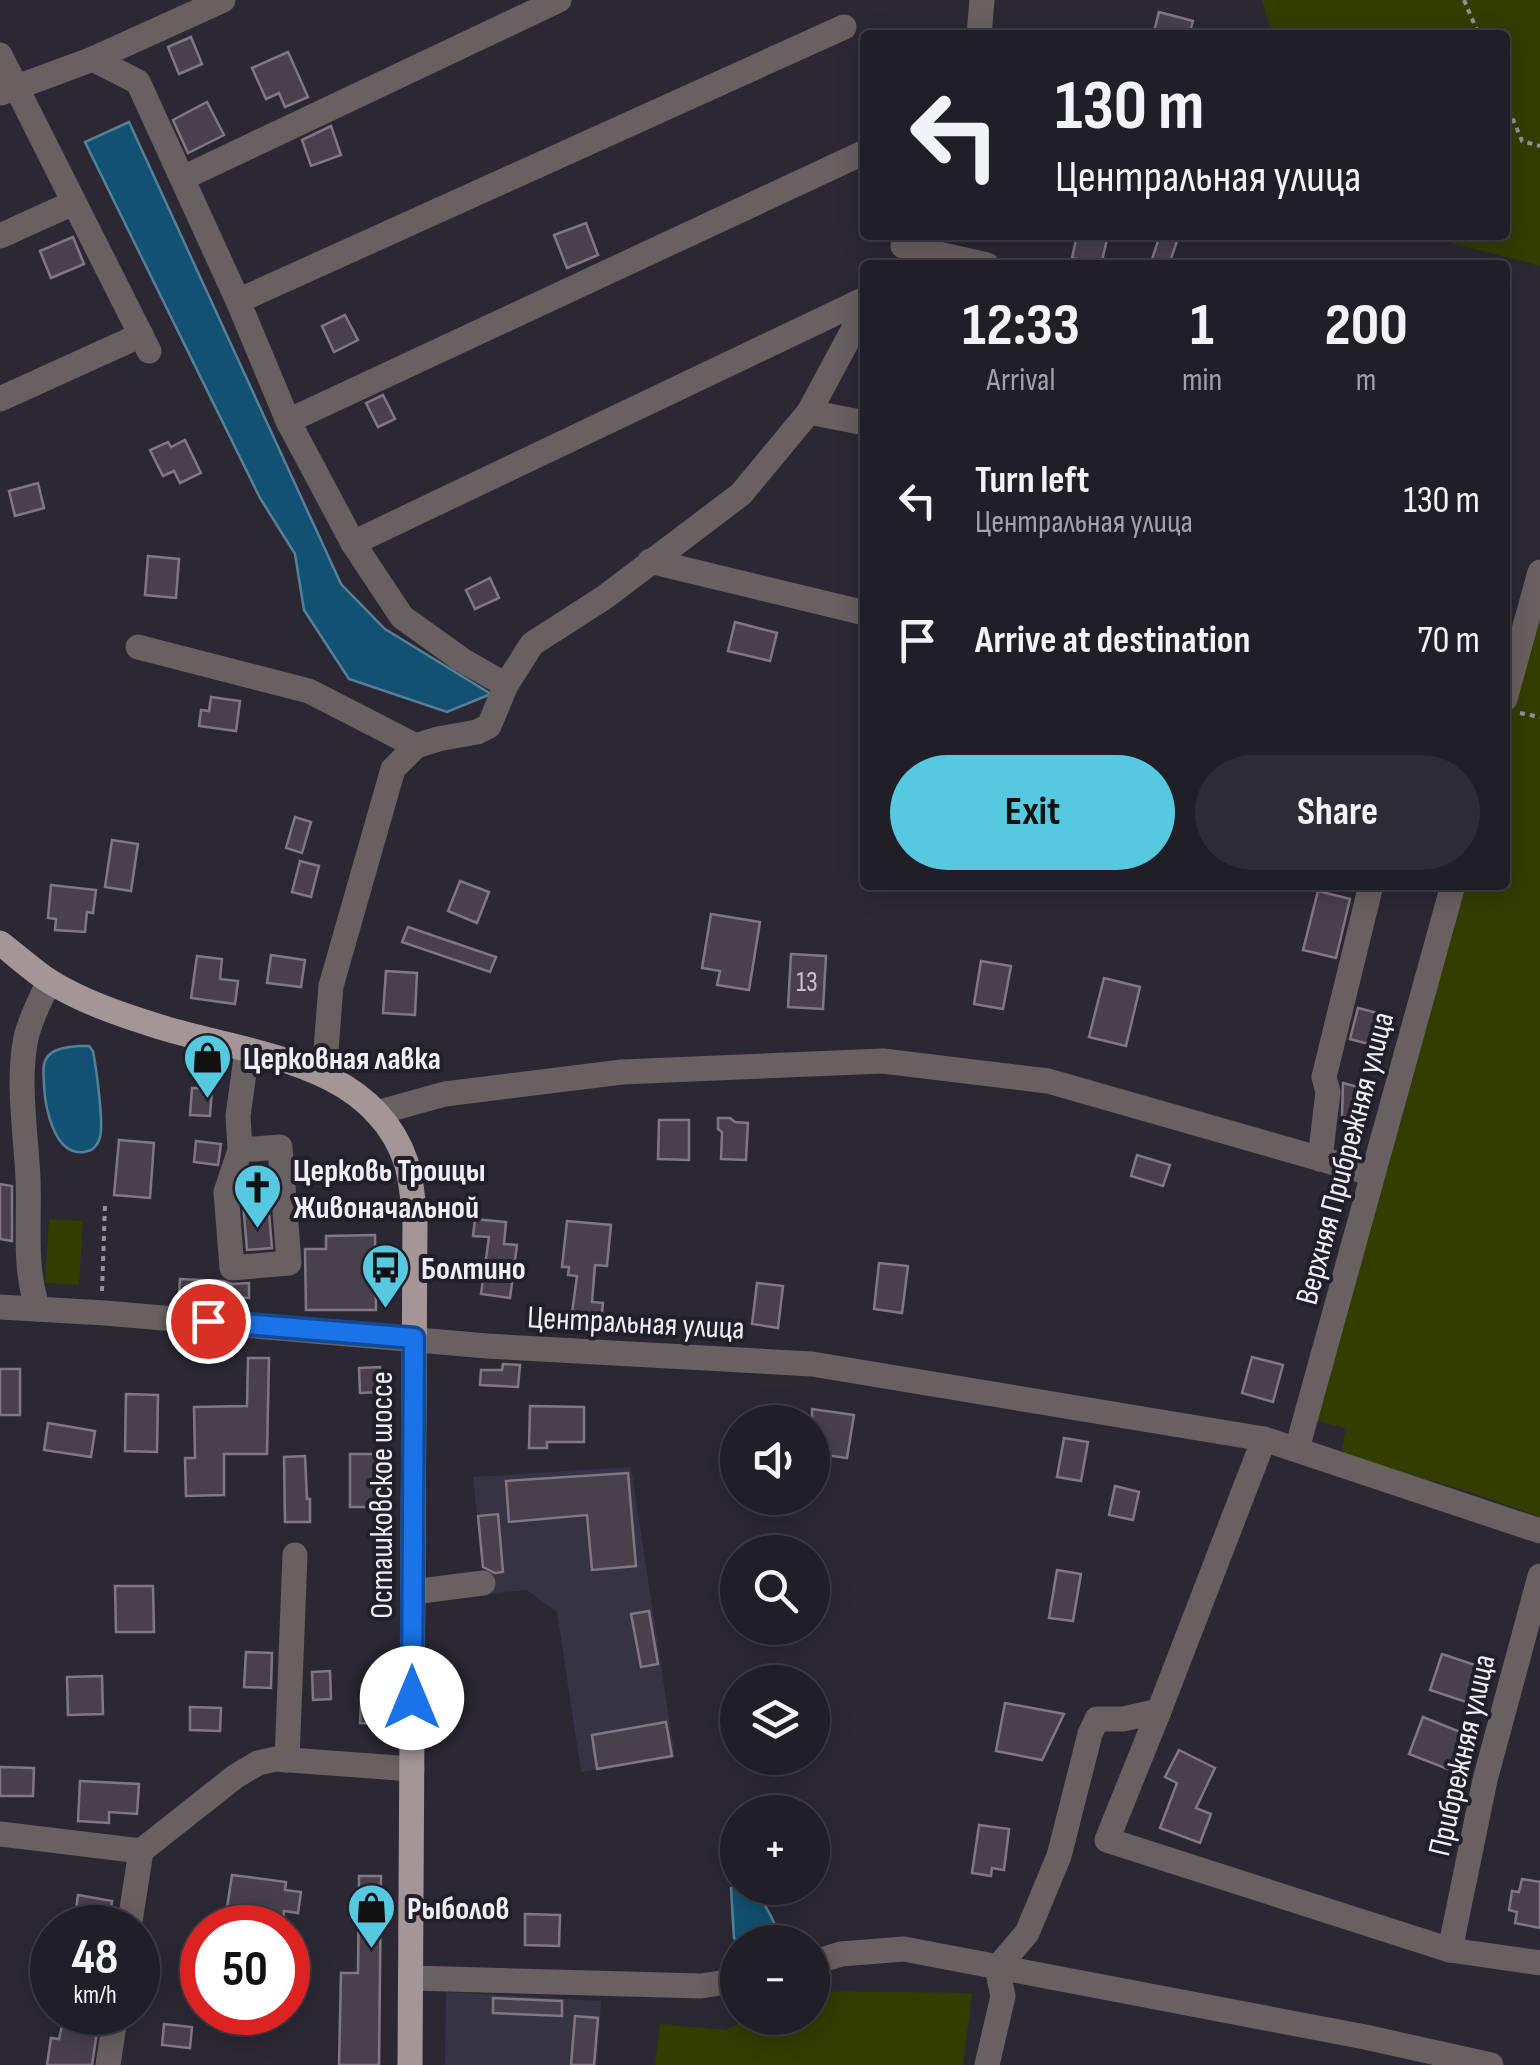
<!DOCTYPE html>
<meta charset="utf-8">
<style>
body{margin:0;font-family:"Sofia Sans Condensed",sans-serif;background:#2d2b33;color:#f1f3f6;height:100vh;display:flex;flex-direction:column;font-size:38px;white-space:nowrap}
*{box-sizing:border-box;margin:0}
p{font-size:32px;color:#a2a2a7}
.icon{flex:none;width:55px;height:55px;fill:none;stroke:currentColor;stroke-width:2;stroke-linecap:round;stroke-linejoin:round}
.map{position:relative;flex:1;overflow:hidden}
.sheet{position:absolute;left:860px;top:260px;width:650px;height:630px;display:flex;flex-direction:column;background:#201e27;border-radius:10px;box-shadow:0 5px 25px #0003,0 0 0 2px #3d3c44}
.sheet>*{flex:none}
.banner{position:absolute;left:860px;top:30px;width:650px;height:210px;border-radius:10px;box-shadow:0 5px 25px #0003,0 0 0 2px #3d3c44;background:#201e27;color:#f1f3f6;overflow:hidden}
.buttons{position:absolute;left:720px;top:1405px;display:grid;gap:20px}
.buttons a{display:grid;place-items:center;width:110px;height:110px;border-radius:50%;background:#201e27;box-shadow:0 5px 25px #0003,0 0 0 2px #3d3c44;font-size:50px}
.speed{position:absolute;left:30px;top:1905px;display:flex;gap:20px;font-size:50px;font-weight:700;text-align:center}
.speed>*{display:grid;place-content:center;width:130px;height:130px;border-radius:50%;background:#201e27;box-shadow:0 5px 25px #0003,0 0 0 2px #3d3c44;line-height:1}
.speed small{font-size:25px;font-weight:400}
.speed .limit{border:15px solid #d22;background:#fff;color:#111}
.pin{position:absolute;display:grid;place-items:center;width:85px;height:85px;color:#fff;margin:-42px;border:5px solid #fff;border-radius:50%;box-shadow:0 2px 10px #0007}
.me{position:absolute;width:110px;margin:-55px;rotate:0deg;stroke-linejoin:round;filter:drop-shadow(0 0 8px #0008)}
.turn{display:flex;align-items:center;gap:35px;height:210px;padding:0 30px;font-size:45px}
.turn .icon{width:130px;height:130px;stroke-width:2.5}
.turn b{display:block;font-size:70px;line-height:85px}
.eta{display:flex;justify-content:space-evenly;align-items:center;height:170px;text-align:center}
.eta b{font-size:60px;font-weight:700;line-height:70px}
.action{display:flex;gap:20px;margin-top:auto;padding:20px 30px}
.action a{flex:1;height:115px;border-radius:60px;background:#56c9e1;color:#111;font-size:40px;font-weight:700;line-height:115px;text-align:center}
.action a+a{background:#2d2b33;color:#f1f3f6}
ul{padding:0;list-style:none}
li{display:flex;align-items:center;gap:30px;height:140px;padding:0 30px}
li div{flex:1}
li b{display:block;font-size:38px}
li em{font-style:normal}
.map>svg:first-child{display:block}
.built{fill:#363344}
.green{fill:#333d00}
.water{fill:#125171;stroke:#558099;stroke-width:2.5}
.building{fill:#48404b;stroke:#807783;stroke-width:2.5}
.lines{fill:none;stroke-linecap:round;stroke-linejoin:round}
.path{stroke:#92909a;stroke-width:4;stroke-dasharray:5 5;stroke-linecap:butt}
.minor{stroke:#686061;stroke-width:25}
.major{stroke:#a49697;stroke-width:25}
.route-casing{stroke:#114b97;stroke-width:25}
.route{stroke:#1a73e8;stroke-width:18}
.labels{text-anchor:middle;stroke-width:8;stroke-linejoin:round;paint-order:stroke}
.number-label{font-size:28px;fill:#c6c2cb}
.poi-label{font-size:32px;font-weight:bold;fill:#f0eef6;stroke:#211f2a;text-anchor:start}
.street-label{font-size:32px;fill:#f0eef6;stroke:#211f2a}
</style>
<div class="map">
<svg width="1540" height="2065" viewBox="0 0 1540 2065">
<rect width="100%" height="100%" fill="#2b2834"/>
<g class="built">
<path d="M631,1467L675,1758L581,1772L557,1612L527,1590L485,1594L473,1477Z"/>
<path d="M446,1992L601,2001L597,2065H445Z"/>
</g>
<g class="green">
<path d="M1262,0H1540V266L1421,235H1505V35H1272Z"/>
<path d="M1540,562V1517L1470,1492L1341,1455L1346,1428L1313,1420L1455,885H1505V694Z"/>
<path d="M49,1219L83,1221L79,1285L45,1283Z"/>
<path d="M813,1991L972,1993L963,2065H655L660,2024L727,2030L746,2018H812Z"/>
</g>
<g class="water">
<path d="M129,122L341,584L385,629L491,694L447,712L349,679L304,610L295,554L260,498L85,142Z"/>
<path d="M78,1046H89L93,1051C96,1067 104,1123 100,1137C98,1145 93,1151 84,1152C54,1156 45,1107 44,1085C44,1075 41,1063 49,1055C56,1048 69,1047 78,1046Z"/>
<path d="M737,1885L738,1888C763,1892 771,1915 780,1937L777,1942H739L734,1938L731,1888Z"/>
</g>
<g class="building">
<path d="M1159,12L1193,21L1189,35H1153Z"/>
<path d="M191,37L202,64L179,74L168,47Z"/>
<path d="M288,52L308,97L285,107L279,93L266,99L252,68Z"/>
<path d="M207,102L224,135L188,153L173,120Z"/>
<path d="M331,126L341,155L311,166L302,140Z"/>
<path d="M586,223L598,255L567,268L554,235Z"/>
<path d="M1077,235H1108L1101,265L1072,258Z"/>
<path d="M1160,235L1177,241L1169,265H1150Z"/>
<path d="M73,237L84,264L51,278L40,251Z"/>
<path d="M345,315L358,340L334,352L322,326Z"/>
<path d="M383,395L395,419L378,427L366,403Z"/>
<path d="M185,440L201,473L180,483L174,471L163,476L150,450L168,442L171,447Z"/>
<path d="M38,483L44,508L15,516L9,491Z"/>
<path d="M148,556L179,559L176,598L145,595Z"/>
<path d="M490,578L499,598L475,609L466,590Z"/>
<path d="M735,622L777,633L770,661L728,651Z"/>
<path d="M211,697L240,701L236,731L199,726L201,710L209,711Z"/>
<path d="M295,817L311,822L302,853L286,848Z"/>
<path d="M112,840L138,844L131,891L105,887Z"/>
<path d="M300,861L319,866L311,897L292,892Z"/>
<path d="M460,881L489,892L477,923L448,911Z"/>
<path d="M51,885L96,890L93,913L87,912L85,932L55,930L56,919L48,918Z"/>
<path d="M1318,891L1350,899L1336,958L1303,950Z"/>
<path d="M711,914L760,922L749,990L717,985L720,971L702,968Z"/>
<path d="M408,927L496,957L490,972L402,942Z"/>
<path d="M791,954L826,956L823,1009L788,1007Z"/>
<path d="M271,955L305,960L301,987L267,983Z"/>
<path d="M197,956L222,959L220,979L238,981L235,1004L191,998Z"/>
<path d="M981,961L1011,966L1003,1009L974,1004Z"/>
<path d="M386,971L417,973L415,1015L383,1013Z"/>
<path d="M1104,978L1140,987L1126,1046L1089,1037Z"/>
<path d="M1358,1008L1385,1015L1376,1046L1350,1039Z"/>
<path d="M1343,1083L1373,1091L1365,1122L1342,1116Z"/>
<path d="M192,1088L212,1089L210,1116L190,1115Z"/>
<path d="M718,1118H730L735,1122L748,1123L746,1160L721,1159L722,1132L718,1129Z"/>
<path d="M659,1120H689V1160L658,1159Z"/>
<path d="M119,1140L154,1143L150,1198L114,1195Z"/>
<path d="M196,1141L221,1144L218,1165L194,1162Z"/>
<path d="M1137,1155L1170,1165L1163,1186L1131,1176Z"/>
<path d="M250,1170H261L264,1201H268L272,1248L247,1250L243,1203L248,1202L246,1182Z"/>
<path d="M0,1184L12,1186V1241L0,1239Z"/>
<path d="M475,1219L506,1222L504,1244L517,1245L510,1298L481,1294L489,1237L473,1236Z"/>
<path d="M567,1221L611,1225L607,1266L595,1265L592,1302L603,1303L600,1332L570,1328L577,1276L568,1275L569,1267H562Z"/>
<path d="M375,1235L376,1310H306L305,1249H326V1236Z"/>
<path d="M879,1263L908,1266L902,1313L874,1309Z"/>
<path d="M180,1279L223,1281L232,1284L249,1283V1298L179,1296Z"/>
<path d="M757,1283L783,1286L778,1328L752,1324Z"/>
<path d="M1252,1357L1283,1365L1273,1402L1242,1393Z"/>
<path d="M248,1358H269L267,1454H224V1495L186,1496L185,1458H195L194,1407L247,1406Z"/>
<path d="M503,1364L520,1365L518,1387L480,1385L481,1370H502Z"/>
<path d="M380,1367L381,1392L360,1393L359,1368Z"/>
<rect x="0" y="1369" width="20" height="46"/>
<path d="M126,1394L158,1395L157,1452L125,1451Z"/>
<path d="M530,1406L584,1407V1442H547V1448H529Z"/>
<path d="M812,1409L854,1415L847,1458L812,1453Z"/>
<path d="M48,1423L95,1431L91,1457L44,1450Z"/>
<path d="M1064,1438L1088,1442L1081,1481L1057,1477Z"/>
<path d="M350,1454H379L380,1507H350Z"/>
<path d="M305,1456L307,1499H310V1522H285L284,1457Z"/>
<path d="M628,1473L636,1566L592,1570L587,1515L509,1522L506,1481Z"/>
<path d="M1115,1486L1139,1492L1133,1520L1109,1515Z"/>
<path d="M498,1514L503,1572L495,1573L483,1567L478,1516Z"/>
<path d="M1057,1570L1081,1574L1073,1621L1049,1618Z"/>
<path d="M115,1586H153L154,1632H116Z"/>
<path d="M649,1611L658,1664L641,1667L631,1614Z"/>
<path d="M246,1652L272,1653L271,1688L244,1687Z"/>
<path d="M1442,1654L1484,1668L1472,1704L1430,1690Z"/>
<path d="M330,1671L331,1699L313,1700L312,1672Z"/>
<path d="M102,1676L103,1714L68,1715L67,1677Z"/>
<path d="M362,1684L383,1685L381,1724L360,1723Z"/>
<path d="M1005,1703L1064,1714L1042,1760L996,1751Z"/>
<path d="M190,1707L221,1708L220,1731L190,1730Z"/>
<path d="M1423,1717L1465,1734L1450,1770L1409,1754Z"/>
<path d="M666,1722L672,1756L597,1769L592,1735Z"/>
<path d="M1179,1750L1215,1768L1196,1808L1211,1814L1200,1843L1160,1828L1177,1783L1165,1777Z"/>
<path d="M0,1767L34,1768L33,1796H0Z"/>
<path d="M80,1781L139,1784L137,1814L109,1812V1823L78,1821Z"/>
<path d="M979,1825L1009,1829L1004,1870L992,1868L991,1876L972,1873Z"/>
<path d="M232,1875L286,1882L285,1890L301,1892L298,1913L284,1911L283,1922L226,1914Z"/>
<path d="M359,1876H381L379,2065H339L341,1973H358Z"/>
<path d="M1522,1879L1540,1882V1928L1515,1923L1517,1912L1509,1910L1512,1891L1519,1892Z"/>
<path d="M78,1895L112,1901L108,1928L74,1923Z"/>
<path d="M525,1914L560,1915L559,1946L525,1945Z"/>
<path d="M493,1998L562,2001V2016L493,2013Z"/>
<path d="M65,2012H100L92,2065H47L51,2038L59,2039Z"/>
<path d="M575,2016L598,2018L594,2065H571Z"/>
<path d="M164,2024L192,2027L190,2048L162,2045Z"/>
</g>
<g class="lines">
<g class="path">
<path d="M1464,0L1479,35"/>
<path d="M1505,100L1522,141L1540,146"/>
<path d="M1520,713L1540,717"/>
<path d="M102,1291L105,1206"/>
</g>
<g class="minor">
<path d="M979,35L982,0"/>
<path d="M0,55L149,351"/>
<path d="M93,59L138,82L238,301L288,421L353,543L402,617L462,660L506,685"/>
<path d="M1,93L93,59L223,0"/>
<path d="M183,178L559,0"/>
<path d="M0,236L73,203"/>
<path d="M903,246L987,265"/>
<path d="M238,301L844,27"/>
<path d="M0,399L141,335"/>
<path d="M809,412L865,423"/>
<path d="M288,421L865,152"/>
<path d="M353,543L865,299"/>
<path d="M650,561L865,613"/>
<path d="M138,647L309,691L416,746"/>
<path d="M1505,699L1540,572"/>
<path d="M324,1075L331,986L393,769L416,746L438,739L477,732L489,726L506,685L532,644L605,597L741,494L809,412L865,308"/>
<path d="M376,1113L445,1094L622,1072L883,1061L1048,1081L1363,1171"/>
<path d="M240,1150L280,1147L289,1263L232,1268L226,1192L240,1150L238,1116L247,1051"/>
<path d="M1320,1159L1328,1092L1324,1077L1371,885"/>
<path d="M0,1307L105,1313L487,1346L812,1364L1264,1439L1540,1531"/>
<path d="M38,1309C23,1267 30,1222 28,1178C26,1136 17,1079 26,1038C30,1019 41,999 49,981"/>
<path d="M1297,1449L1453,885"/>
<path d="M413,1592L483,1583"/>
<path d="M1159,1711L1107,1840L1450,1950L1540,1963"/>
<path d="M287,1760L295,1555"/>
<path d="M0,1834L141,1851L236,1776L258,1763L276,1759L412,1769"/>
<path d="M129,1928L141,1851"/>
<path d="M1450,1950L1485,1780L1540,1576"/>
<path d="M812,1963L841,1954L904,1949L1365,2037L1491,2065"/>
<path d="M411,1978L701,1986L738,1980"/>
<path d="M108,2065L116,2012"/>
<path d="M987,2065L1003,1996L997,1968L1027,1933L1059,1856L1090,1734L1097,1719H1123L1159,1711L1264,1439"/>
</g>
<path class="major" d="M0,943C16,955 32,970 49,981C81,1001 119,1014 154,1025C242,1054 371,1058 406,1162C412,1181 413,1202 415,1222L410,2065"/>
</g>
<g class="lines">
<defs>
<path id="route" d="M208,1321L414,1338L412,1698"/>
</defs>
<use href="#route" class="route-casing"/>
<use href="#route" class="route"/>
</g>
<defs>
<symbol id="shop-pin" viewBox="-11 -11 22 30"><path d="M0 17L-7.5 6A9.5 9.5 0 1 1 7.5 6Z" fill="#56c9e1" stroke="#211f2a"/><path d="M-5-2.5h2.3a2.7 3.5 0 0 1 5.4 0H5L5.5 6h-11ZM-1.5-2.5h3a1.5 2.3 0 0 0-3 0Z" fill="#111"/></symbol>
<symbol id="church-pin" viewBox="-11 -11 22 30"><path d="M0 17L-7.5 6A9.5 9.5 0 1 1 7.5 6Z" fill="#56c9e1" stroke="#211f2a"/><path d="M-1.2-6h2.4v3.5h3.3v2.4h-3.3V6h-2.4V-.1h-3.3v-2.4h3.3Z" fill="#111"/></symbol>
<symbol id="bus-pin" viewBox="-11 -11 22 30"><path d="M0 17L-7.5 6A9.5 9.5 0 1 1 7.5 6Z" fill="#56c9e1" stroke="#211f2a"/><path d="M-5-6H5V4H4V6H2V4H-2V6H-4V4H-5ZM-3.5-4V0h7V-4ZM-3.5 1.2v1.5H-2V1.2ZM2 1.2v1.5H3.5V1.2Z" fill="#111"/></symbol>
</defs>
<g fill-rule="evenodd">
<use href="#shop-pin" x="180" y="1030" width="55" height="75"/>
<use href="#church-pin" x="230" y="1160" width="55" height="75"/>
<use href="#bus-pin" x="358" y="1240" width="55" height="75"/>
<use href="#shop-pin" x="344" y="1880" width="55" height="75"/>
</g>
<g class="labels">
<g class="number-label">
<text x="807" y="991">13</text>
</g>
<g class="poi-label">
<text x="243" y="1069">Церковная лавка</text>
<text x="293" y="1181">Церковь Троицы<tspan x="293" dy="37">Живоначальной</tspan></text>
<text x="421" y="1279">Болтино</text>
<text x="407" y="1919">Рыболов</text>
</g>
<g class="street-label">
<text transform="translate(1344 1158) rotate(-75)" y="11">Верхняя Прибрежняя улица</text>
<text transform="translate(636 1322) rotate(3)" y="11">Центральная улица</text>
<text transform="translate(381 1495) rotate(-90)" y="11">Осташковское шоссе</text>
<text transform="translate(1461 1755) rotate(-77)" y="11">Прибрежняя улица</text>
</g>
</g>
</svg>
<div class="buttons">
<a><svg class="icon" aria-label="sound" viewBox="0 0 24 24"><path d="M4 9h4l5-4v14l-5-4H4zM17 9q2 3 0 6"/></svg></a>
<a><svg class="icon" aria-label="search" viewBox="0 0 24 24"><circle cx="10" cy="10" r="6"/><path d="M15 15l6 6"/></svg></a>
<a><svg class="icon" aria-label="layers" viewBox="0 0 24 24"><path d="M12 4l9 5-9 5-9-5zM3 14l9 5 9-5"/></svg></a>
<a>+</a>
<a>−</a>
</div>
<div class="speed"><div>48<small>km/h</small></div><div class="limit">50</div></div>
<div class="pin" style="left:208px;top:1321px;background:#d93025"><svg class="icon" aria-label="arrive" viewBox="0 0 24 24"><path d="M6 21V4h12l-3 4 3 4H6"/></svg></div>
<svg class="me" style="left:412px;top:1698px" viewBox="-20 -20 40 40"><circle r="19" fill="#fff"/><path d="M0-13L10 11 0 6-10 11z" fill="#1a73e8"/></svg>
<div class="banner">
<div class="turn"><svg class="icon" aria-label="left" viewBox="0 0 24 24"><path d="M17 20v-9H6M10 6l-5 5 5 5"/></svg><div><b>130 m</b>Центральная улица</div></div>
</div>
<section class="sheet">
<div class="eta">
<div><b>12:33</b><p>Arrival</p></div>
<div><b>1</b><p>min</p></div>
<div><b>200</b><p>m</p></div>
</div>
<ul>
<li><svg class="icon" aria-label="left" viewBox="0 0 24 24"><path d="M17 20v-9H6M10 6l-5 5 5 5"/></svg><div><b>Turn left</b><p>Центральная улица</p></div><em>130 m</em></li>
<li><svg class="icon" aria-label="arrive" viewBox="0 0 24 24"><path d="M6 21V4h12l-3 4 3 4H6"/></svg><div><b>Arrive at destination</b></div><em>70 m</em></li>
</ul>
<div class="action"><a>Exit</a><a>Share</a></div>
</section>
</div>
